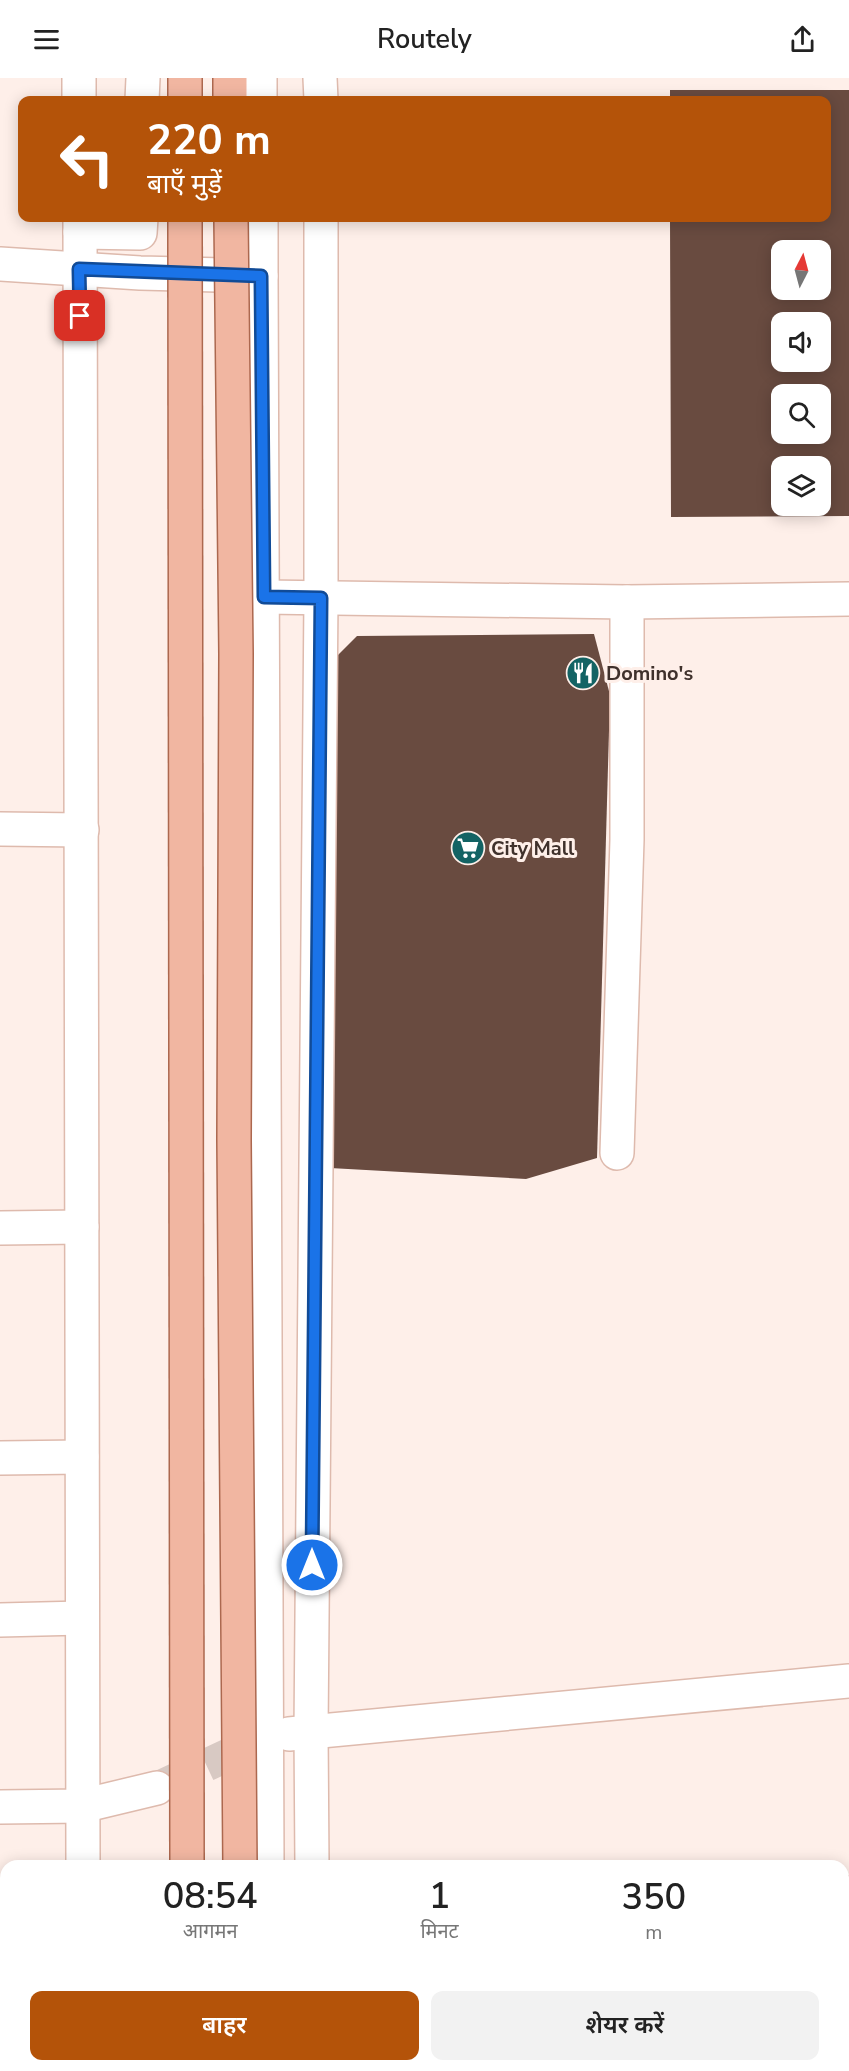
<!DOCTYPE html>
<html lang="hi">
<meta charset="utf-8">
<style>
body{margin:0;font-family:"Nunito Sans","Noto Sans Devanagari",sans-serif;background:#f2f2f2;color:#222;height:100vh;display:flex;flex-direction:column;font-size:22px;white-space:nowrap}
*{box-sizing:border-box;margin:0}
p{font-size:20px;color:#767676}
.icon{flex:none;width:33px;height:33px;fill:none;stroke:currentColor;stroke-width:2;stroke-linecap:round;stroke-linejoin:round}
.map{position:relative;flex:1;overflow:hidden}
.details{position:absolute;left:0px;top:1782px;width:849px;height:212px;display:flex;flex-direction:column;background:#fff;border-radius:18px 18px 0 0;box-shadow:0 3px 15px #0003}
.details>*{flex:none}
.hud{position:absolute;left:18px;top:18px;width:813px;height:126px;border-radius:12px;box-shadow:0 3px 15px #0003;background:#b45309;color:#fff;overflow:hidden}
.needle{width:39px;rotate:6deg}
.buttons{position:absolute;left:771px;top:162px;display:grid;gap:12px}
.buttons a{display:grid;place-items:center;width:60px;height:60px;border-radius:12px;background:#fff;box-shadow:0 3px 15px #0003;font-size:30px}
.pin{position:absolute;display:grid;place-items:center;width:51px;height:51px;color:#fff;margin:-26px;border-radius:12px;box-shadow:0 3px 9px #0006}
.me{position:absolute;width:66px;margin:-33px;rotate:0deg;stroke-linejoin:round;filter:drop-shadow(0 0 4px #0008)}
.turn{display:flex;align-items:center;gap:21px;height:126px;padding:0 30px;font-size:27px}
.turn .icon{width:78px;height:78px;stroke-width:2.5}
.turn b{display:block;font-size:42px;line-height:51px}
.eta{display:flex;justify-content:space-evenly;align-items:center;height:102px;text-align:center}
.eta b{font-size:36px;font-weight:600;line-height:42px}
.button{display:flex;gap:12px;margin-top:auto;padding:12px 30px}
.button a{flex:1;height:69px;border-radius:12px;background:#b45309;color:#fff;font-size:24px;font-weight:600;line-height:69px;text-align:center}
.button a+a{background:#f2f2f2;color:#222}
header{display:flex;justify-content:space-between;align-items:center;height:78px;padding:0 30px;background:#fff;font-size:27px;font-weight:600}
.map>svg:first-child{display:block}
.building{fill:#694b40;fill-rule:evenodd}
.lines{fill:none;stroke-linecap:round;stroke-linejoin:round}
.minor-tunnel{stroke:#d8c9c3;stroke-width:33;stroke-dasharray:33 16;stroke-linecap:butt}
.minor-casing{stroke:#debaad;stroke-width:36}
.major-casing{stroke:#ac684f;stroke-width:36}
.minor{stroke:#fff;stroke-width:33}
.major{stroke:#f1b6a1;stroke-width:33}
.major-bridge-casing{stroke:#ac684f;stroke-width:36;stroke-linecap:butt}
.major-bridge{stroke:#f1b6a1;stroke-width:33}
.route-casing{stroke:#114b97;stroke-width:15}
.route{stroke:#1a73e8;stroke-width:10}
.labels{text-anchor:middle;stroke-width:6;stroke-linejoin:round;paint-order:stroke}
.poi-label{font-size:20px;font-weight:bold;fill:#3f312c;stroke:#feefe9;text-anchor:start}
</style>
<header><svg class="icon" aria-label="menu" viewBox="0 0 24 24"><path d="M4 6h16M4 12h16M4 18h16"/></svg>Routely<svg class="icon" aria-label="share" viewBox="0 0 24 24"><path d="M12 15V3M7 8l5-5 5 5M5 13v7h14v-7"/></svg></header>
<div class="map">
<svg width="849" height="1993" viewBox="0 0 849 1993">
<rect width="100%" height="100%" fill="#feefe9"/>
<g class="building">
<path d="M670,12H849V438L671,439L670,140H826V22H670ZM782,172H820V212H782ZM782,244H820V284H782ZM782,316H820V356H782ZM782,388H820V428H782Z"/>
<path d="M594,556L610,617L597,1080L526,1101L330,1090L332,583L357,558Z"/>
<path d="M417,1988H771L772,1993H417Z"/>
</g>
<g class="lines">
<path class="minor-tunnel" d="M162,1708L264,1660"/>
<defs>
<g id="minor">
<path d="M79,0V22"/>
<path d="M260,0V22"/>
<path d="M320,0L321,22"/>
<path d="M142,22L143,0"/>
<path d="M80,140L83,1788"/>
<path d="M80,154L140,155L141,140"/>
<path d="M0,186L140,195L261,198V140"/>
<path d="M261,198L267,1788"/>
<path d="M264,519L627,524L849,521"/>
<path d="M0,751L82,752"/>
<path d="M617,1075L627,762V524"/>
<path d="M0,1150L82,1149"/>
<path d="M0,1380L82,1379"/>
<path d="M0,1542L82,1540"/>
<path d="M289,1656L849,1603"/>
<path d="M0,1729L82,1728L157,1710"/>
<path d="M312,1788L311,1653L321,520V140"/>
<path d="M843,1816L849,1815"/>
<path d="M843,1986L849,1966"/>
<path d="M85,1988V1993"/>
<path d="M269,1988V1993"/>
<path d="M315,1988V1993"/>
<path d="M380,1993V1988"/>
</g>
<g id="major">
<path d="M185,0V22"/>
<path d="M230,0V22"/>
<path d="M192,1988V1993"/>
<path d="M238,1993V1988"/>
</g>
</defs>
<use href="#minor" class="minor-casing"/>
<use href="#major" class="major-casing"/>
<use href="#minor" class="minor"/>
<use href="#major" class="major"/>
<defs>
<g id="major-bridge">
<path d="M185,140L187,1788"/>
<path d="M231,140L236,576L234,1062L240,1788"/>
</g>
</defs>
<use href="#major-bridge" class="major-bridge-casing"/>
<use href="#major-bridge" class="major-bridge"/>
</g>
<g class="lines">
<defs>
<path id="route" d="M80,238L79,191L261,198L264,519L321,520L312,1487"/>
</defs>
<use href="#route" class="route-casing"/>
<use href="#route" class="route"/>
</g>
<defs>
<symbol id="restaurant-disc" viewBox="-11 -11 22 22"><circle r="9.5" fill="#136364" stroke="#feefe9"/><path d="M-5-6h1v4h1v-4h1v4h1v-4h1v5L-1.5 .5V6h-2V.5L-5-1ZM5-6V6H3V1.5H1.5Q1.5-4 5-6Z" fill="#fff"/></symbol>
<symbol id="supermarket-disc" viewBox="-11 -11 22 22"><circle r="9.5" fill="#136364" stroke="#feefe9"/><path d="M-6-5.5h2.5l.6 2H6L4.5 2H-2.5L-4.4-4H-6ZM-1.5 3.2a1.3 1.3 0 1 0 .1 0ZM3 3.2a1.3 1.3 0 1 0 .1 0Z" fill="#fff"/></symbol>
</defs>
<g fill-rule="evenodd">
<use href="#restaurant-disc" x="564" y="576" width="38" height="38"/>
<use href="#supermarket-disc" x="449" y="751" width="38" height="38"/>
</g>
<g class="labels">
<g class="poi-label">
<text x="606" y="602">Domino's</text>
<text x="491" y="777">City Mall</text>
</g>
</g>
</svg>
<div class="buttons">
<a><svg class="needle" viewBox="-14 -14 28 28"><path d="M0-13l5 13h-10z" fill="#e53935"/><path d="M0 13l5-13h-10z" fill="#767676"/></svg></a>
<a><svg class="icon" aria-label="sound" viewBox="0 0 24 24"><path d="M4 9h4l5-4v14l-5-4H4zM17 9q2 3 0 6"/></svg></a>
<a><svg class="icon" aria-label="search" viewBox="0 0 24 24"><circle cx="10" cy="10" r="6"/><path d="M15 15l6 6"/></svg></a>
<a><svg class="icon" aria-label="layers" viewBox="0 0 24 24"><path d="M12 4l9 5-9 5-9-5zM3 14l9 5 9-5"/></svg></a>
</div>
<div class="pin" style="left:80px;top:238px;background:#d93025"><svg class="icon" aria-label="arrive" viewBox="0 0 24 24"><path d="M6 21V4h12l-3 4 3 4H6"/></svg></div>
<svg class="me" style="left:312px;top:1487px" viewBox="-20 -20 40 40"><circle r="17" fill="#1a73e8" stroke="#fff" stroke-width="3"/><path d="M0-11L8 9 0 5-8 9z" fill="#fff"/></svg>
<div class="hud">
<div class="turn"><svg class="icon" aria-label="left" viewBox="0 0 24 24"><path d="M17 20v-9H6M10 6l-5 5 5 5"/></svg><div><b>220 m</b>बाएँ मुड़ें</div></div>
</div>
<section class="details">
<div class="eta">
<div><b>08:54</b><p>आगमन</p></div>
<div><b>1</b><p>मिनट</p></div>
<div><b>350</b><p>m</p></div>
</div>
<div class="button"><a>बाहर</a><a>शेयर करें</a></div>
</section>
</div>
